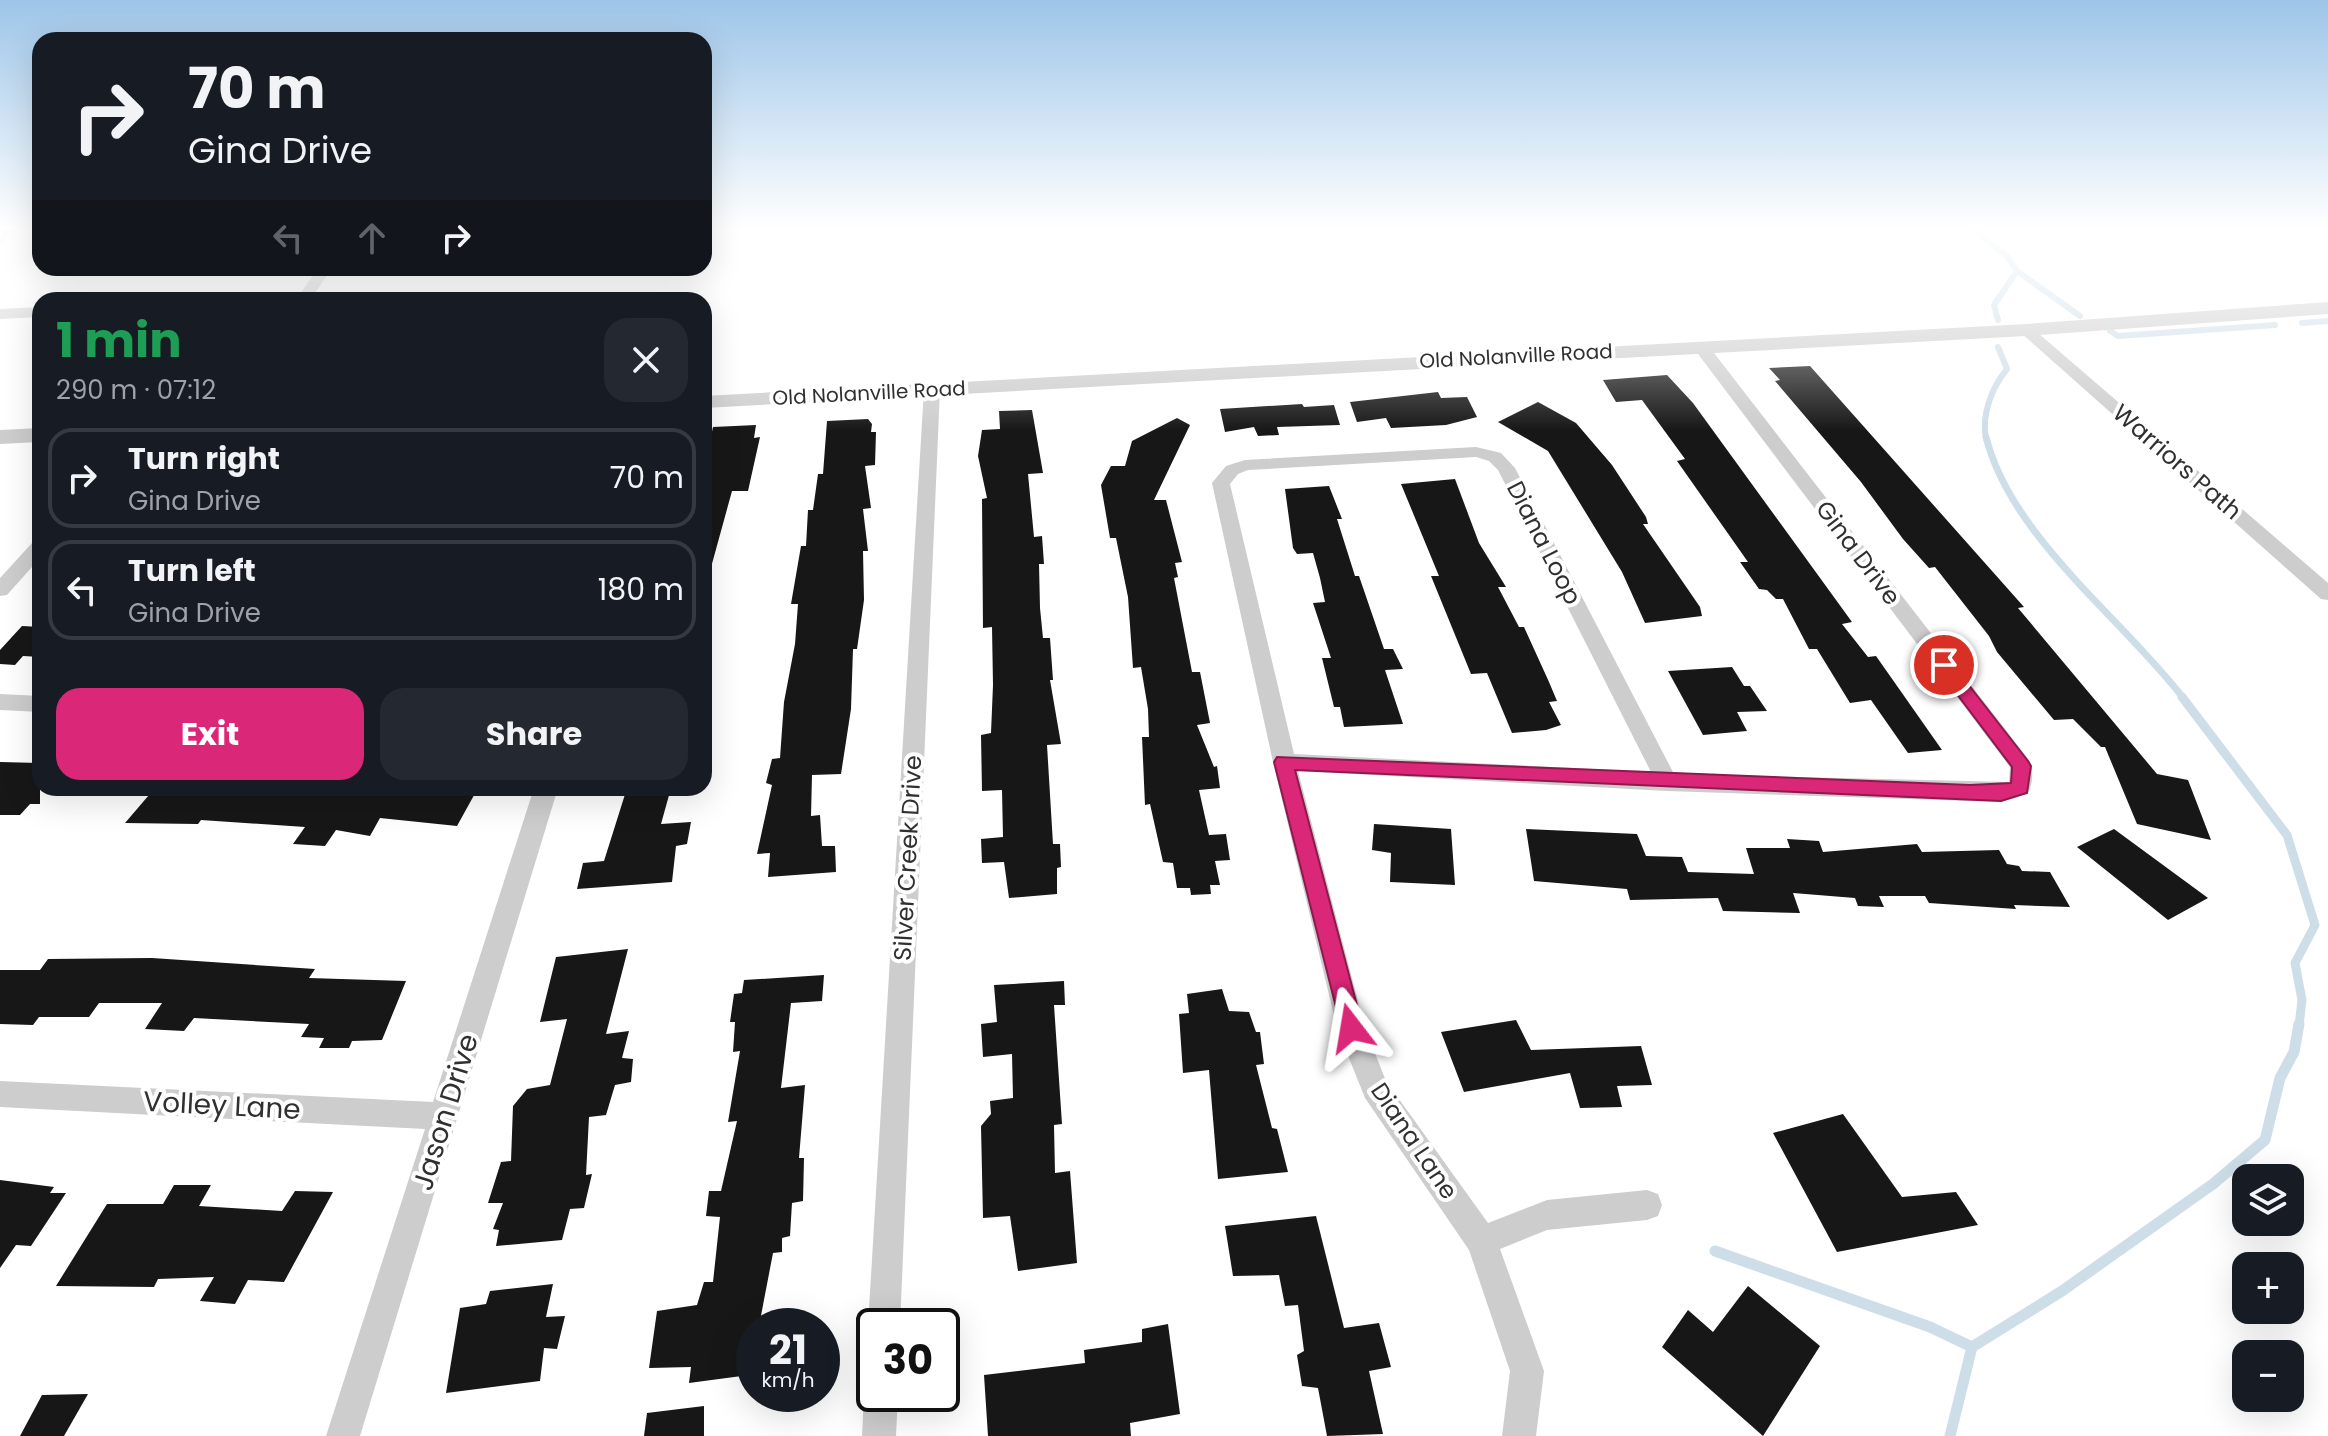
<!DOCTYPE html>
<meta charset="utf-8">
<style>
body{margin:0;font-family:Poppins,sans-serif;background:#242831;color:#f1f3f6;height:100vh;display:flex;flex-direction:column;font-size:30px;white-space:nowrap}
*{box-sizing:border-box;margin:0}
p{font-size:26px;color:#9ea1a6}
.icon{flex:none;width:44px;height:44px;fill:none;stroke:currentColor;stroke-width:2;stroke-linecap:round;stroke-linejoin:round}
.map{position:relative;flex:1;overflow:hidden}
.panel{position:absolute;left:32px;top:292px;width:680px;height:504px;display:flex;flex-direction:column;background:#171b24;border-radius:24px;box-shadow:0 8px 32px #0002}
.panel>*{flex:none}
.guide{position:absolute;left:32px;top:32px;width:680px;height:244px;border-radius:24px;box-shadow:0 8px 32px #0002;background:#171b24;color:#f1f3f6;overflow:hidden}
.fabs{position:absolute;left:2232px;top:1164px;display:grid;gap:16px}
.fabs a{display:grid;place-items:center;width:72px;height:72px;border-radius:16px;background:#171b24;box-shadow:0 8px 32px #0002;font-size:40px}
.speed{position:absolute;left:736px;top:1308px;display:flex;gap:16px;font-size:40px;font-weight:700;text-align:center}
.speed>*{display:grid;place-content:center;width:104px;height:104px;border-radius:50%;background:#171b24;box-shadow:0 8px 32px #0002;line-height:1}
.speed small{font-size:20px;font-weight:400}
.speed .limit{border:4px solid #111;border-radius:12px;background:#fff;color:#111}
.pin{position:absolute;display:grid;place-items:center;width:68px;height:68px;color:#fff;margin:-34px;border:4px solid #fff;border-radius:50%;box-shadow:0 2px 8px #0007}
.me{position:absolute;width:88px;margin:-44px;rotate:346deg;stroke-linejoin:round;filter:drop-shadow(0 0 6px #0008)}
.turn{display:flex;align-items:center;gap:28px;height:168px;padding:0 24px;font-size:36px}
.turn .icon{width:104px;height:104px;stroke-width:2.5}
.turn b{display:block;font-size:56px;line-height:68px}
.lanes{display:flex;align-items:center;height:76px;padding:0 24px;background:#0003;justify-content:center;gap:40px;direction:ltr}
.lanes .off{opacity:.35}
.round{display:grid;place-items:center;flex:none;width:84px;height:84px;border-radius:24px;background:#242831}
.summary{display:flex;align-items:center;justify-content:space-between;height:136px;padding:0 24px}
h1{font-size:48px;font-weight:700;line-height:60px;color:#1e9e55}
.action{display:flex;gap:16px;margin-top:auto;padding:16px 24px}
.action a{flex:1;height:92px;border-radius:24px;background:#db2777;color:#fff;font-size:32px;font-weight:700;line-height:92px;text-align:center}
.action a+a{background:#242831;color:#f1f3f6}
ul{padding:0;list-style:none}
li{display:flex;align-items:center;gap:24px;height:100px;margin:0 16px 12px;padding:0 8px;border:4px solid #363941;border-radius:24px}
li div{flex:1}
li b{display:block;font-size:30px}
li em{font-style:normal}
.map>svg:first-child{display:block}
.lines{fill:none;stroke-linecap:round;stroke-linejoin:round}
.stream-far3{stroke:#cedee9;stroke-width:6}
.stream-far2{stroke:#cedee9;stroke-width:7}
.stream-far1{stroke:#cedee9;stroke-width:9}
.stream{stroke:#cedee9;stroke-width:11}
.building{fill:#171717}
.minor{fill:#cdcdcd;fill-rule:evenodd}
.tertiary{fill:#cdcdcd;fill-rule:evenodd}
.route{fill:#db2777;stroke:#8e194d;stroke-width:2}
.labels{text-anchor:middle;stroke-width:8;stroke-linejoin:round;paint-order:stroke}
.far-street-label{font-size:20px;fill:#303030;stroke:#fff}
.street-label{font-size:24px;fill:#303030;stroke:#fff}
.near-street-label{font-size:28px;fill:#303030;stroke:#fff}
</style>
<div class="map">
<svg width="2328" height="1436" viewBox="0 0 2328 1436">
<rect width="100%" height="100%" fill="#fff"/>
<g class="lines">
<g class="stream-far3">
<path d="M1974,230L2007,256L2017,271L1994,305L1998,320"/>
<path d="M2017,271L2080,316"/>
<path d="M2302,323L2328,321"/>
<path d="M2110,331L2118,336L2275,325"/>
<path d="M1986,439C1981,415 1992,387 2007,369L1998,347"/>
</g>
<path class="stream-far2" d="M1986,437C2011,537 2122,618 2184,699"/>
<path class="stream-far1" d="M2182,697L2287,835L2315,925L2295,963L2302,1000L2299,1026"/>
<g class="stream">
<path d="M1715,1251L1930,1327L1972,1347L2062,1291L2213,1184L2265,1140L2280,1078L2294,1052L2299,1024"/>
<path d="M1950,1436L1972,1347"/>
</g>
</g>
<g class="building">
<path d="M1810,366L2024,607L2018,608L2157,774L2188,780L2211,840L2137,824L2105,747H2101L2073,719L2054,720L1997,652L1989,636L1935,567L1929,568L1903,539L1861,482L1775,381L1780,380L1769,368Z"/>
<path d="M1667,375L1693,403L1852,622L1842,624L1868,657L1876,656L1942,750L1908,753L1871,700L1850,703L1817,649H1809L1783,599H1776L1767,590L1759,589L1740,562H1748L1677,461L1685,459L1642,400L1616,402L1603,380Z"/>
<path d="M1438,392L1441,398L1467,397L1477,417L1446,425L1391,428L1386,418L1357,422L1350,402Z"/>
<path d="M1538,402L1576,423L1612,465L1646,517L1648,524H1643L1700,607L1702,616L1645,623L1622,572L1548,451L1498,422Z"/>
<path d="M1302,404L1304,407L1334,405L1340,425L1277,427L1279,435L1258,436L1254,427L1225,432L1220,409Z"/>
<path d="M1032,410L1043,473L1028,474L1034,537L1042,536L1044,564H1039L1040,608L1043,638H1050L1053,680H1050L1061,744L1047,745L1053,844H1060L1061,867L1057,868V894L1009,898L1004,862L982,863L981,839L1003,837L1002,790L982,791L981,735L991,733L993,685L992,627L983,628L982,499L987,498L978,456L982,430L1000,429L999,411Z"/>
<path d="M1177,418L1190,425L1154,500H1166L1182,562L1175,563L1178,577L1174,578L1192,672H1200L1210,723L1197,725L1214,767L1217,766L1220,788L1199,790L1209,835L1226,834L1230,860L1215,861L1220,885H1210L1211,894L1191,895L1190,888H1177L1173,863L1163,862L1150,804L1145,805L1142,737H1149L1148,709L1141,667L1133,668L1128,597L1116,538H1110L1101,485L1111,466H1125L1132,441Z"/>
<path d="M868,419L872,424L871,432H876L875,465L865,466L871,508L863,509L868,551H863L864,600L857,649H853L851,709L841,774L812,775L811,816L820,815L822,846H835L836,872L768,877L770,853L757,854L772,785L766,783L772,759L780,758L784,702L795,644L798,604H791L801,546H806L808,510H813L818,474H823L827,421Z"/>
<path d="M756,425L754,438L760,437L748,491H732L710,571L704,570V442L710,441L713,427Z"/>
<path d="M1455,479L1479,543L1506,587H1498L1519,627H1524L1549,682L1557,701L1549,702L1561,725L1546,730L1512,733L1487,673L1471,674L1431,576H1439L1401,484Z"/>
<path d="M1329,486L1342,519H1337L1355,576H1359L1384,649H1393L1403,669L1385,670L1403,724L1344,727L1340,707H1334L1322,658H1331L1313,603L1325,602L1320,578L1313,553L1297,554L1293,548L1285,489Z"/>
<path d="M22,626L40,627V657L23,656L15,665L0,664V650Z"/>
<path d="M1732,667L1744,686H1750L1767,711L1737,712L1747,731L1703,735L1668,671Z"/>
<path d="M0,762L40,763V804H30L20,815H0Z"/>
<path d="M155,788H478L457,826L380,818L370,836L336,830L325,846L293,844L305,827L201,820L198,824L125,823Z"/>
<path d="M627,788H671L661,824L691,822L687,844L676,846L672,882L577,889L583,863L604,861Z"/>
<path d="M1374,824L1451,829L1455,885L1390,882L1391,853L1372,850Z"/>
<path d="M1526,829L1637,834L1646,856L1682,857L1688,872L1754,874L1746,848H1790L1787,839L1819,841L1823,852L1917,844L1922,852L1999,850L2007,864L2019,866L2022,871L2050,872L2070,907L2014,905L2016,909L1929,903L1925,896H1879L1884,907L1858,906L1855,898L1793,893L1800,913L1723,911L1718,898L1630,900L1627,889L1534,881Z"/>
<path d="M2114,829L2208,898L2168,920L2077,847Z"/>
<path d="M628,949L606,1034L629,1031L622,1058L633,1059L631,1082L615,1085L606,1115L589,1117L586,1175L592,1174L584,1208L570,1209L562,1240L496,1246L499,1230L493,1229L503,1203H488L501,1162L511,1161L513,1106L527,1089L550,1085L567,1019L540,1022L556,957Z"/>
<path d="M152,958L315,969L309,978L406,981L382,1040L352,1041L349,1048H319L324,1038L301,1037L309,1024L194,1018L184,1031L145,1029L162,1003H99L89,1017H39L33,1025L0,1024V970H40L48,959Z"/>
<path d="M824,975L822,1001L791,1003L781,1088L805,1085L799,1158H804L803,1201L792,1203L790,1236L782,1238V1252L773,1253L759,1326H754L749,1375L689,1383L691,1367L649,1368L657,1311L697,1305L704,1282H713L720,1217L706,1216L709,1191H721L737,1121L728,1122L740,1051L733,1052L735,1022H730L734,994L742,993L744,980Z"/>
<path d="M1064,981L1065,1005H1054L1062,1124L1054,1125L1055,1173L1070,1171L1077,1263L1018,1271L1010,1216L983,1218L981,1126L991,1114L990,1101L1013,1098L1012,1054L983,1057L981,1024L997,1022L994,985Z"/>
<path d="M1222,989L1229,1011L1249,1012L1256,1032H1260L1264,1064L1256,1065L1272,1128L1277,1129L1288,1172L1218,1179L1209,1070L1183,1073L1179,1014L1189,1013L1187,994Z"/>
<path d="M1516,1020L1531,1050L1641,1046L1652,1085L1617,1086L1622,1107L1580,1108L1570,1073L1464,1092L1441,1032Z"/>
<path d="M1843,1114L1902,1197L1956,1192L1978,1225L1837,1252L1773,1133Z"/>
<path d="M0,1180L54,1187L50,1193H66L31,1246L16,1245L0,1268Z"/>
<path d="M174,1185H211L199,1206L282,1211L295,1191L333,1192L284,1282L248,1280L235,1304L200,1301L214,1277L158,1279L154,1287L56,1286L107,1204H163Z"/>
<path d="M1316,1216L1344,1328L1379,1323L1391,1367L1369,1371L1383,1434L1327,1436L1318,1388L1302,1386L1297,1355L1304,1351L1298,1305L1285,1306L1279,1275L1233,1276L1225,1226Z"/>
<path d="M553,1284L546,1317L565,1316L557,1349L544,1348L540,1381L446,1393L460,1308L486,1304L490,1291Z"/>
<path d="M1748,1286L1820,1346L1763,1436L1662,1347L1688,1310L1713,1332Z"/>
<path d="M1168,1324L1180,1414L1130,1423L1131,1436H988L984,1375L1085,1363L1084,1350L1142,1342V1329Z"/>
<path d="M88,1394L64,1436H20L42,1395Z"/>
<path d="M704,1406V1436H644L647,1413Z"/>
</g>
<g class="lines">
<g class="minor">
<path d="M2,230H17L0,243Z"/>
<path d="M318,268H332L310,300H296Z"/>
<path d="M40,307V317L0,319V309Z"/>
<path d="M2021,327H2031L2328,583V600L2321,599L2021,333Z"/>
<path d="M1701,342L1707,344L2029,760C2034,769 2033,784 2028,793L2001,802L1667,791L1298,771L1365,1028L1386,1081L1488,1223L1547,1200L1647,1190L1658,1194L1662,1205L1658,1216L1647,1220L1547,1230L1500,1249L1544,1371L1536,1436H1502L1510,1371L1469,1250L1365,1098L1337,1028L1273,762L1212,483L1226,466L1245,460L1476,447L1501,453L1515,468L1674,774L2009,782L2010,767L1695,350L1693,347ZM1476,457L1489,461L1498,470L1651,772L1294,754L1230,484L1238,474L1248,470Z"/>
<path d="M932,384L940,389L900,1326H874V1338L868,1326L924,389Z"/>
<path d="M40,540V558L7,595L0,596V578L33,542Z"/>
<path d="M0,694L40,696V712L0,710Z"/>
<path d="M534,788H558L360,1436H326L425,1129L0,1107V1081L433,1102Z"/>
<path d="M874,1380V1394H898L896,1436H862L864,1394L869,1382Z"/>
</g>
<g class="tertiary">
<path d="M2328,302V314L2026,336L704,408V396L2026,324Z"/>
<path d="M40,428V442L0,444V430Z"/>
</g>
</g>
<linearGradient id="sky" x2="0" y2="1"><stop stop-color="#9dc5e8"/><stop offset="0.53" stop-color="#fff"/><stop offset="1" stop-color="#fff" stop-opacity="0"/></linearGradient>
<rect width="2328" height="431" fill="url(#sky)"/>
<path class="route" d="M1944,659L1950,661L2028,761L2031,766L2027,793L2001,801L1295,770L1363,1028L1359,1035L1351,1038L1343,1035L1274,762L1277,757L1970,785L2011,783L2012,767L1935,665Z"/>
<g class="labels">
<g class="far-street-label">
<text transform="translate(1516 356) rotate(-3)" y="7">Old Nolanville Road</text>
<text transform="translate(869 393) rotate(-3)" y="7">Old Nolanville Road</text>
</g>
<g class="street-label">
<text transform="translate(2177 462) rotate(41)" y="8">Warriors Path</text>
<text transform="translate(1544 543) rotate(63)" y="8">Diana Loop</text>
<text transform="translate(1858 553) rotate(53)" y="8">Gina Drive</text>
<text transform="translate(908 858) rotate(-87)" y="8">Silver Creek Drive</text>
<text transform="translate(1414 1141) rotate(56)" y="8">Diana Lane</text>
</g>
<g class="near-street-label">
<text transform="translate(222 1105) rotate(3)" y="10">Volley Lane</text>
<text transform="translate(445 1112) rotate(-73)" y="10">Jason Drive</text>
</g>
</g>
</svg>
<div class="fabs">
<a><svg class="icon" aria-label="layers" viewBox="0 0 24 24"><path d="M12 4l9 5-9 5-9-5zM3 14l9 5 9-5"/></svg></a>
<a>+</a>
<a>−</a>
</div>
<div class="speed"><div>21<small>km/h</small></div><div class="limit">30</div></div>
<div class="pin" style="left:1944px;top:665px;background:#d93025"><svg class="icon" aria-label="arrive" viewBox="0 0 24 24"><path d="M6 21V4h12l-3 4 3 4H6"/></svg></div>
<svg class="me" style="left:1351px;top:1028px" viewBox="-20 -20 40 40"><path d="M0-17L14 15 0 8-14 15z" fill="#db2777" stroke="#fff" stroke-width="4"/></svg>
<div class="guide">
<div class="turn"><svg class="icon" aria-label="right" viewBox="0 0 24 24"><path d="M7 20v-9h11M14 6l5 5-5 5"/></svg><div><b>70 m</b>Gina Drive</div></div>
<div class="lanes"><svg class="icon off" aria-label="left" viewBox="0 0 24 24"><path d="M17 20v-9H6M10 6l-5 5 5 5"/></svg><svg class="icon off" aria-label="ahead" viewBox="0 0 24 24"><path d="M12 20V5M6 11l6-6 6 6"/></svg><svg class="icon" aria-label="right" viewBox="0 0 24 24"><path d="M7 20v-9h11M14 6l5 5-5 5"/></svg></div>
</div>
<section class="panel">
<div class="summary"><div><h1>1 min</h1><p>290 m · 07:12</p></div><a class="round"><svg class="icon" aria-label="close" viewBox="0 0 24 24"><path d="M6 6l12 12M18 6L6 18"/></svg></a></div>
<ul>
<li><svg class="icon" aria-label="right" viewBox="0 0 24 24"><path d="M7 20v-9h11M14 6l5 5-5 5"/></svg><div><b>Turn right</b><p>Gina Drive</p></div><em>70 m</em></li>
<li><svg class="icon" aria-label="left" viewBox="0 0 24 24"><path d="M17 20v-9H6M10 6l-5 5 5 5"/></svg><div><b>Turn left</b><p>Gina Drive</p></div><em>180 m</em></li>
</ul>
<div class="action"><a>Exit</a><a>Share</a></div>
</section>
</div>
